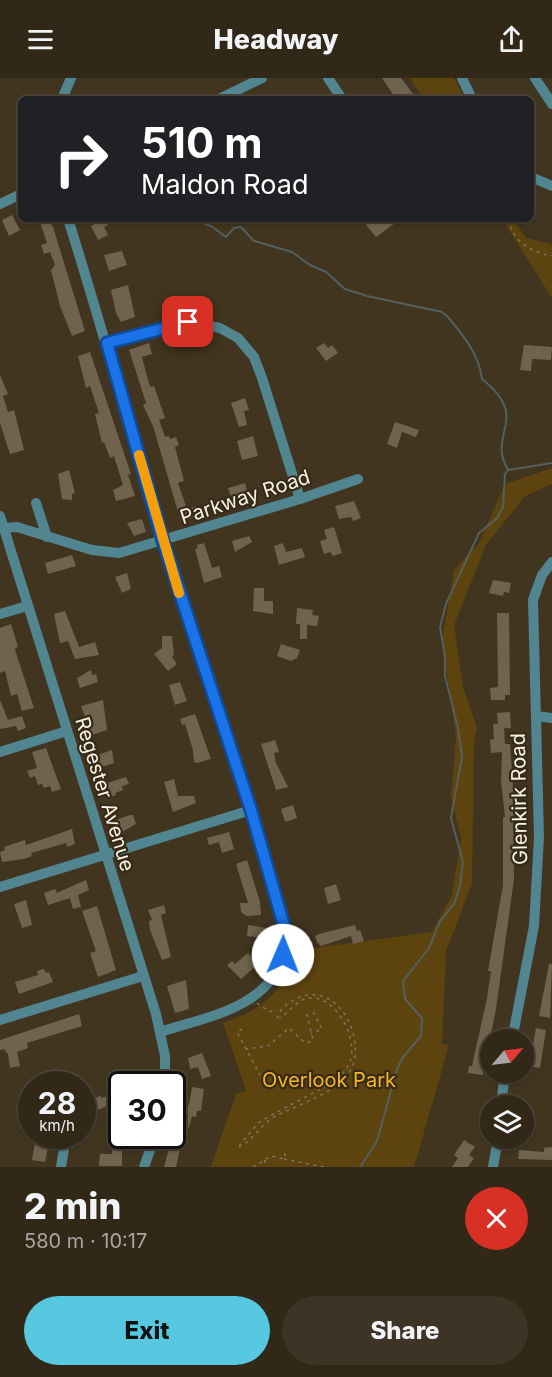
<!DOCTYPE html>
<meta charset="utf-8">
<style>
body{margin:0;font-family:Inter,sans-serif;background:#3d3425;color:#f1f3f6;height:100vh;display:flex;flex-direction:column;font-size:22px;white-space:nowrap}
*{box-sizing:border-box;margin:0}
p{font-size:20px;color:#a8a6a2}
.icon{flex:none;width:33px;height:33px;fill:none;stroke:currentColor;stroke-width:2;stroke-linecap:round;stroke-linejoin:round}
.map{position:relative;height:1089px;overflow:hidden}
.side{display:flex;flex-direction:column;background:#312818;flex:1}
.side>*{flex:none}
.top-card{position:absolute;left:18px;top:18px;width:516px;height:126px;border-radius:9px;box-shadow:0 2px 4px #0004,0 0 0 2px #4c4437;background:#202124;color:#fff;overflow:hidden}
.needle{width:39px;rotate:62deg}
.controls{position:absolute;left:480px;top:951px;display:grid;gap:12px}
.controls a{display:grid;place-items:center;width:54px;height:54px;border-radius:50%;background:#312818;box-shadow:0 2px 4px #0004,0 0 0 2px #4c4437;font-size:30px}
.speed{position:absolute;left:18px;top:993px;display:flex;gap:12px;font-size:30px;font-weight:700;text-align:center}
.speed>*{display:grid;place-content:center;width:78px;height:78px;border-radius:50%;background:#312818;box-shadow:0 2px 4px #0004,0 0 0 2px #4c4437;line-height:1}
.speed small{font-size:15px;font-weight:400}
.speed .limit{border:3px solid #111;border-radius:9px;background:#fff;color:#111}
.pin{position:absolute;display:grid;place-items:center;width:51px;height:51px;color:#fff;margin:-26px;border-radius:12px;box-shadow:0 3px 9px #0006}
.me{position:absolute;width:66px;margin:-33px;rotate:1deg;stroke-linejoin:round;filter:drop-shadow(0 0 4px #0008)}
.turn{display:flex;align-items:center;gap:21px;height:126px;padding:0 24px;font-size:27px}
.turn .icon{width:78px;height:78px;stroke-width:2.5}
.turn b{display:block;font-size:42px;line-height:51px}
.round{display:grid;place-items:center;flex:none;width:63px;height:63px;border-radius:32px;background:#3d3425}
.summary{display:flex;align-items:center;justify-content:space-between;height:102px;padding:0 24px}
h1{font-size:36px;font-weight:800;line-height:45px}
.cta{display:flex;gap:12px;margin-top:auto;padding:12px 24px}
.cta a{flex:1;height:69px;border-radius:36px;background:#56c9e1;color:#111;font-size:24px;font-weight:800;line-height:69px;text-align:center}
.cta a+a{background:#3d3425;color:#f1f3f6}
header{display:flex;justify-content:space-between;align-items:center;height:78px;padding:0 24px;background:#312818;font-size:27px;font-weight:800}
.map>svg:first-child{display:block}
.green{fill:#5d440f}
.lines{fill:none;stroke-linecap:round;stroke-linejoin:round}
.stream{stroke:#545f5e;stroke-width:2}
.building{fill:#70634d}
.path{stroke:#7f7462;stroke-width:1.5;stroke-dasharray:3 4.5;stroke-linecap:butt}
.minor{stroke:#518590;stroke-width:10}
.route-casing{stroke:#114b97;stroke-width:15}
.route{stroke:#1a73e8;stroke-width:10}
.slow{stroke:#f59e0b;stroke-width:10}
.labels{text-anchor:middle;stroke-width:4.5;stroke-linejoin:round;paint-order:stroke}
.street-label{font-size:20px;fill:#f9f2e5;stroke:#362b17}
.park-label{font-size:20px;fill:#f5b528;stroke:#362b17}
</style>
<header><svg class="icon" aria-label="menu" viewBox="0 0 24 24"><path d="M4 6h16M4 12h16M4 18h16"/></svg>Headway<svg class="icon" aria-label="share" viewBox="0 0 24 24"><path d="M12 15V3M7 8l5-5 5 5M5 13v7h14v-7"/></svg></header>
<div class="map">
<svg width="552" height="1089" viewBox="0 0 552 1089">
<rect width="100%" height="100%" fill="#413520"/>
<g class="green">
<path d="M410,0H454L465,21H424Z"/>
<path d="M502,141H513L526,160L552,166V220Z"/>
<path d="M552,390V406L525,418L486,467L454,547L463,609L477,650L474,664L472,806L446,873L442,966L449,967L414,1089H211L236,1016L246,1013L223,945C262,931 284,916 293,873L432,854L452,817L461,760L451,720L456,658L442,563L454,492L479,465L505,406Z"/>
</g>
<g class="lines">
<g class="stream">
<path d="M193,141L211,148L226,159L234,150L241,149L254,163L292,174L310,187L326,194L345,211L367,218L442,234L447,238C463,257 479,276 482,301C532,341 486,355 508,392"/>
<path d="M360,1089L377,1063L397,991L403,979L421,958L422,940L405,921L403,903L429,870L440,843L454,826L460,808L463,784L451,740L462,679L458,650L445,598V579L440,549L446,526L479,455L497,440L503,429L505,396L508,392L552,385"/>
</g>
</g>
<g class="building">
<path d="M382,0H401L417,21H396Z"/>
<path d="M12,137L20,152L9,158L2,142Z"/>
<path d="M39,141H49L53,149L85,253L72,258L60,228L51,192L55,187L50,174L44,176L41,167L47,165Z"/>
<path d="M105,141L108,147L104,149L108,157L98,162L91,148Z"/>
<path d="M367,141H392L395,145L376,159L366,147L369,144Z"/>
<path d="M122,173L127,187L109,193L104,177Z"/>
<path d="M128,207L135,239L121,244L116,235L111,212Z"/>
<path d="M149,265L152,276L142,279L149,306L151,309L154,308L165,340L159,342L165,359L169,358L170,361L176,359L179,367L175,369L184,403L178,405L187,431L197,428L200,437L181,444L153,348L143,327L146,325L129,272Z"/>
<path d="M324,265L328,270L332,267L338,275L326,283L316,270Z"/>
<path d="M524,267L552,269L551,282L532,281L531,293L520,292Z"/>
<path d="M90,274L131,396L128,397L135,418L116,423L113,412L123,407L114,378L110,380L104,364L102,365L95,336L99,335L90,308L86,310L78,278Z"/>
<path d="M0,297L8,316L3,318L8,334L14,332L24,372L10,376L0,345Z"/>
<path d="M245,320L249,332L244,333L247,347L239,349L231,325Z"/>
<path d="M395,344L419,352L416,359L402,354L397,370L387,366Z"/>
<path d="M253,358L258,378L242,382L237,363Z"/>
<path d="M69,392L75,415L72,416V422L62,421L58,396Z"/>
<path d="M245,405L248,416L232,421L228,410Z"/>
<path d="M354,423L361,440L353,443L351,439L339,441L335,428Z"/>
<path d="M142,441L146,454L134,458L127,445Z"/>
<path d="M334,449L342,475L333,478L330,474L324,476L320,463L327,461L324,452Z"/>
<path d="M249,458L252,464L235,474L232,463Z"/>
<path d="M204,465L212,490L219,488L222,499L204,505L195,471L198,470L197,467Z"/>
<path d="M283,465L286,474L302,470L305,479L279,487L274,468Z"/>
<path d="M72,477L76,488L48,496L45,485Z"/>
<path d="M127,495L131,511L122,515L115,499Z"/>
<path d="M493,502L511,505L509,515L504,514L503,518L489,515Z"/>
<path d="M254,510H264V523H273V536L253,533Z"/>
<path d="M297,530L313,532L312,537L319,538L317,548L307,547V561H300V546H296Z"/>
<path d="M65,533L79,569L95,564L99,577L75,581L68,563L60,565L54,536Z"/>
<path d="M497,535H509L510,617H505V622H491L490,610L498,609Z"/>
<path d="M11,546L18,569L15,570L16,575L34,630L22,633L17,616L11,618L5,593L0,595V550Z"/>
<path d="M162,558H172L174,577L172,579L177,586L168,593L154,576L162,570Z"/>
<path d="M281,566L300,572L297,580L291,583L277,578Z"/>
<path d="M91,592L92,597L96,596L98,604L80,610L77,600Z"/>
<path d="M180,604L187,623L175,627L169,607Z"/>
<path d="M0,622L8,642L22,638L26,650L18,653L16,648L0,651Z"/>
<path d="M103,622L107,652L92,657L81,628Z"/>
<path d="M510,634L511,650H504L505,666H510L513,710L514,801L496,931L483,997L468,995L469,988H472L487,920L491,893H488L503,807V739H505L501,703L502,674L491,675L490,662L494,661L493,646H498L497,635Z"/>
<path d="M195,636L211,681L197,685L194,684L193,672L185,646L182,647L180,641Z"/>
<path d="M275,662L279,674L274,675L276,685L288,709L276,712L261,666Z"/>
<path d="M46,670L61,711L52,714L50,708L44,710L42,706L38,707L35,698L30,700L27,693L37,690L32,674Z"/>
<path d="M112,672L114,685L102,689L95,678Z"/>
<path d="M126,699L129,706L122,708L123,712L115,715L116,717L108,720L104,706Z"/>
<path d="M174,701L178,718H194L196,725L173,734L164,704Z"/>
<path d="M293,727L297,740L285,744L281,731Z"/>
<path d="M130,737H133L136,746L120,755L116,742Z"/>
<path d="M72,751L75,766L67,769L66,765L31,775L32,778L24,781L2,784L0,774L5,772L4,769L25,762L26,767Z"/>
<path d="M229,754L234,771L222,775L219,764L209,767L207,760Z"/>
<path d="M247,782L260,824L261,837L246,838L241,834L240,825H248L236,786Z"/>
<path d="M86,802L89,812L78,817L81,829L73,831L70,820L48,827L44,815L55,811L57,815L61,813Z"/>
<path d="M336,806L341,822L328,826L324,810Z"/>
<path d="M26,822L32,847L22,850L14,826Z"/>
<path d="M164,827L166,835L161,837L171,879L162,882L150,852L149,843L152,842L148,832Z"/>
<path d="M97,828L116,892L98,899L90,875L96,873L82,833Z"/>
<path d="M248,847L267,850L266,860L247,858Z"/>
<path d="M355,847L357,853L360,852L364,863L353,866L351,858L321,868L317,864L315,858L319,856Z"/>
<path d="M248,875L258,886L241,901L227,887L232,883L235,886Z"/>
<path d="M549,886H552L550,940L539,938Z"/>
<path d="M44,891L46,895L49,894L53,904L19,916L15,904L38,897L37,893Z"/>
<path d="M186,902L189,931L175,935L167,908Z"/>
<path d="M79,936L82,948L27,965L28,970L17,974L20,988L10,990L8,976L4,971L0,972V962Z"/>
<path d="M536,950L546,952L540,990L529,988Z"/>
<path d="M202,975L211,998L202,1001L198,989L190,991L188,980Z"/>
<path d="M192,1009L204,1011L201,1033H197L196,1039L192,1038L186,1059L183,1058L176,1089H164L175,1049L177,1045H180L183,1026L189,1027Z"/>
<path d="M101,1018V1020L107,1018L110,1027L95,1033L91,1021Z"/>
<path d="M115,1038H122V1058H126V1069H122V1088H99L100,1076H112Z"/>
<path d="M33,1058H48L50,1060L45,1084L32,1082L35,1064H32Z"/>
<path d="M464,1062L475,1069L469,1077L474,1080L468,1089H452L458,1080L454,1077Z"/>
<path d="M552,1069V1082L518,1081L519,1072L544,1074V1070Z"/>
</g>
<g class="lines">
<g class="path">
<path d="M509,141C511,163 533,175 552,178"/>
<path d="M257,925L268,933L277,934"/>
<path d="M242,951L237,954L260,997"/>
<path d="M245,971L268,968L289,950L304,964H310L313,962L307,937L314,935L322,951L311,956"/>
<path d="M239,1068L258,1045L268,1039L328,1007C337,1001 346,994 350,983C358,961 337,918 310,920C296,921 290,935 279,940"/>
<path d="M239,1069C253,1063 260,1047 274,1039C295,1028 324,1019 343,1002C375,973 340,898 296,921C287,925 280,931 277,940"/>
<path d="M284,1081L324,1089"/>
<path d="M265,1082V1089"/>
<path d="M253,1089L271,1078L284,1081L286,1070"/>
</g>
<g class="minor">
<path d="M328,0L342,21"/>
<path d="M462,0L472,21"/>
<path d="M535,0L552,26"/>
<path d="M62,21L71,0"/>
<path d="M219,21L262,0"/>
<path d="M531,99L552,108"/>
<path d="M0,126L21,116"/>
<path d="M68,141C102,248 131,357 164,465C196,573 236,678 266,787C274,814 291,849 283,877C269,930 206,939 160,954"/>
<path d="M107,265L188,244L220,250L238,260L254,279L262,300L300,421"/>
<path d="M36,425L47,459"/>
<path d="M0,438L156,936L165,978V1006"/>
<path d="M4,450L17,449L92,472L119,475L300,421L358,401"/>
<path d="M0,536L27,528"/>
<path d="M536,638L552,640"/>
<path d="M0,674L67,653"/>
<path d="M0,809L251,732"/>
<path d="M0,942L143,898"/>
<path d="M512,962L534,848L539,759L533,522L542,497L552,484"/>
<path d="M501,1028L505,994"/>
<path d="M61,1089L66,1058"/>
<path d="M144,1089L155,1058"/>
<path d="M493,1089L498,1060"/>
</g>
</g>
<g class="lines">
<defs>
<path id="route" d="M188,244L107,265L163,463L251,732L284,848L283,877"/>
</defs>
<use href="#route" class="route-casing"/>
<use href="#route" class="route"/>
<path class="slow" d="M139,377L179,515"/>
</g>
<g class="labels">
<g class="street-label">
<text transform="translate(245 419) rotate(-18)" y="7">Parkway Road</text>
<text transform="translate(105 716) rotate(73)" y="7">Regester Avenue</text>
<text transform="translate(519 721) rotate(-91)" y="7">Glenkirk Road</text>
</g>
<g class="park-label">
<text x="329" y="1009">Overlook Park</text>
</g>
</g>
</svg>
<div class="controls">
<a><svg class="needle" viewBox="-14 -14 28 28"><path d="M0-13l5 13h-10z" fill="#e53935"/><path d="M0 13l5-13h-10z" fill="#a8a6a2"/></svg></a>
<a><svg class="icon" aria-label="layers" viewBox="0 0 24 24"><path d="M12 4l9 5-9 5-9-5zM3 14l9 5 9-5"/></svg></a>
</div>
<div class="speed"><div>28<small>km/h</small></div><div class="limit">30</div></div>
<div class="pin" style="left:188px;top:244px;background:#d93025"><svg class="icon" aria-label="arrive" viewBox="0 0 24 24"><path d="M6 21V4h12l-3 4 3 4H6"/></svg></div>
<svg class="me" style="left:283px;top:877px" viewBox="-20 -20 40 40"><circle r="19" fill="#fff"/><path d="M0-13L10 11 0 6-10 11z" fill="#1a73e8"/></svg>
<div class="top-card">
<div class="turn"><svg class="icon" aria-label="right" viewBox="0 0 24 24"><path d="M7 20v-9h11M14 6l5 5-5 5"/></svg><div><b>510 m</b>Maldon Road</div></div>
</div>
</div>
<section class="side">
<div class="summary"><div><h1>2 min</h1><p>580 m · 10:17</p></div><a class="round" style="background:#d93025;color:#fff"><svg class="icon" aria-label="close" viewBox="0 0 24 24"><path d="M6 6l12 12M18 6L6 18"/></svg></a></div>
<div class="cta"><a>Exit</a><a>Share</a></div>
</section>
